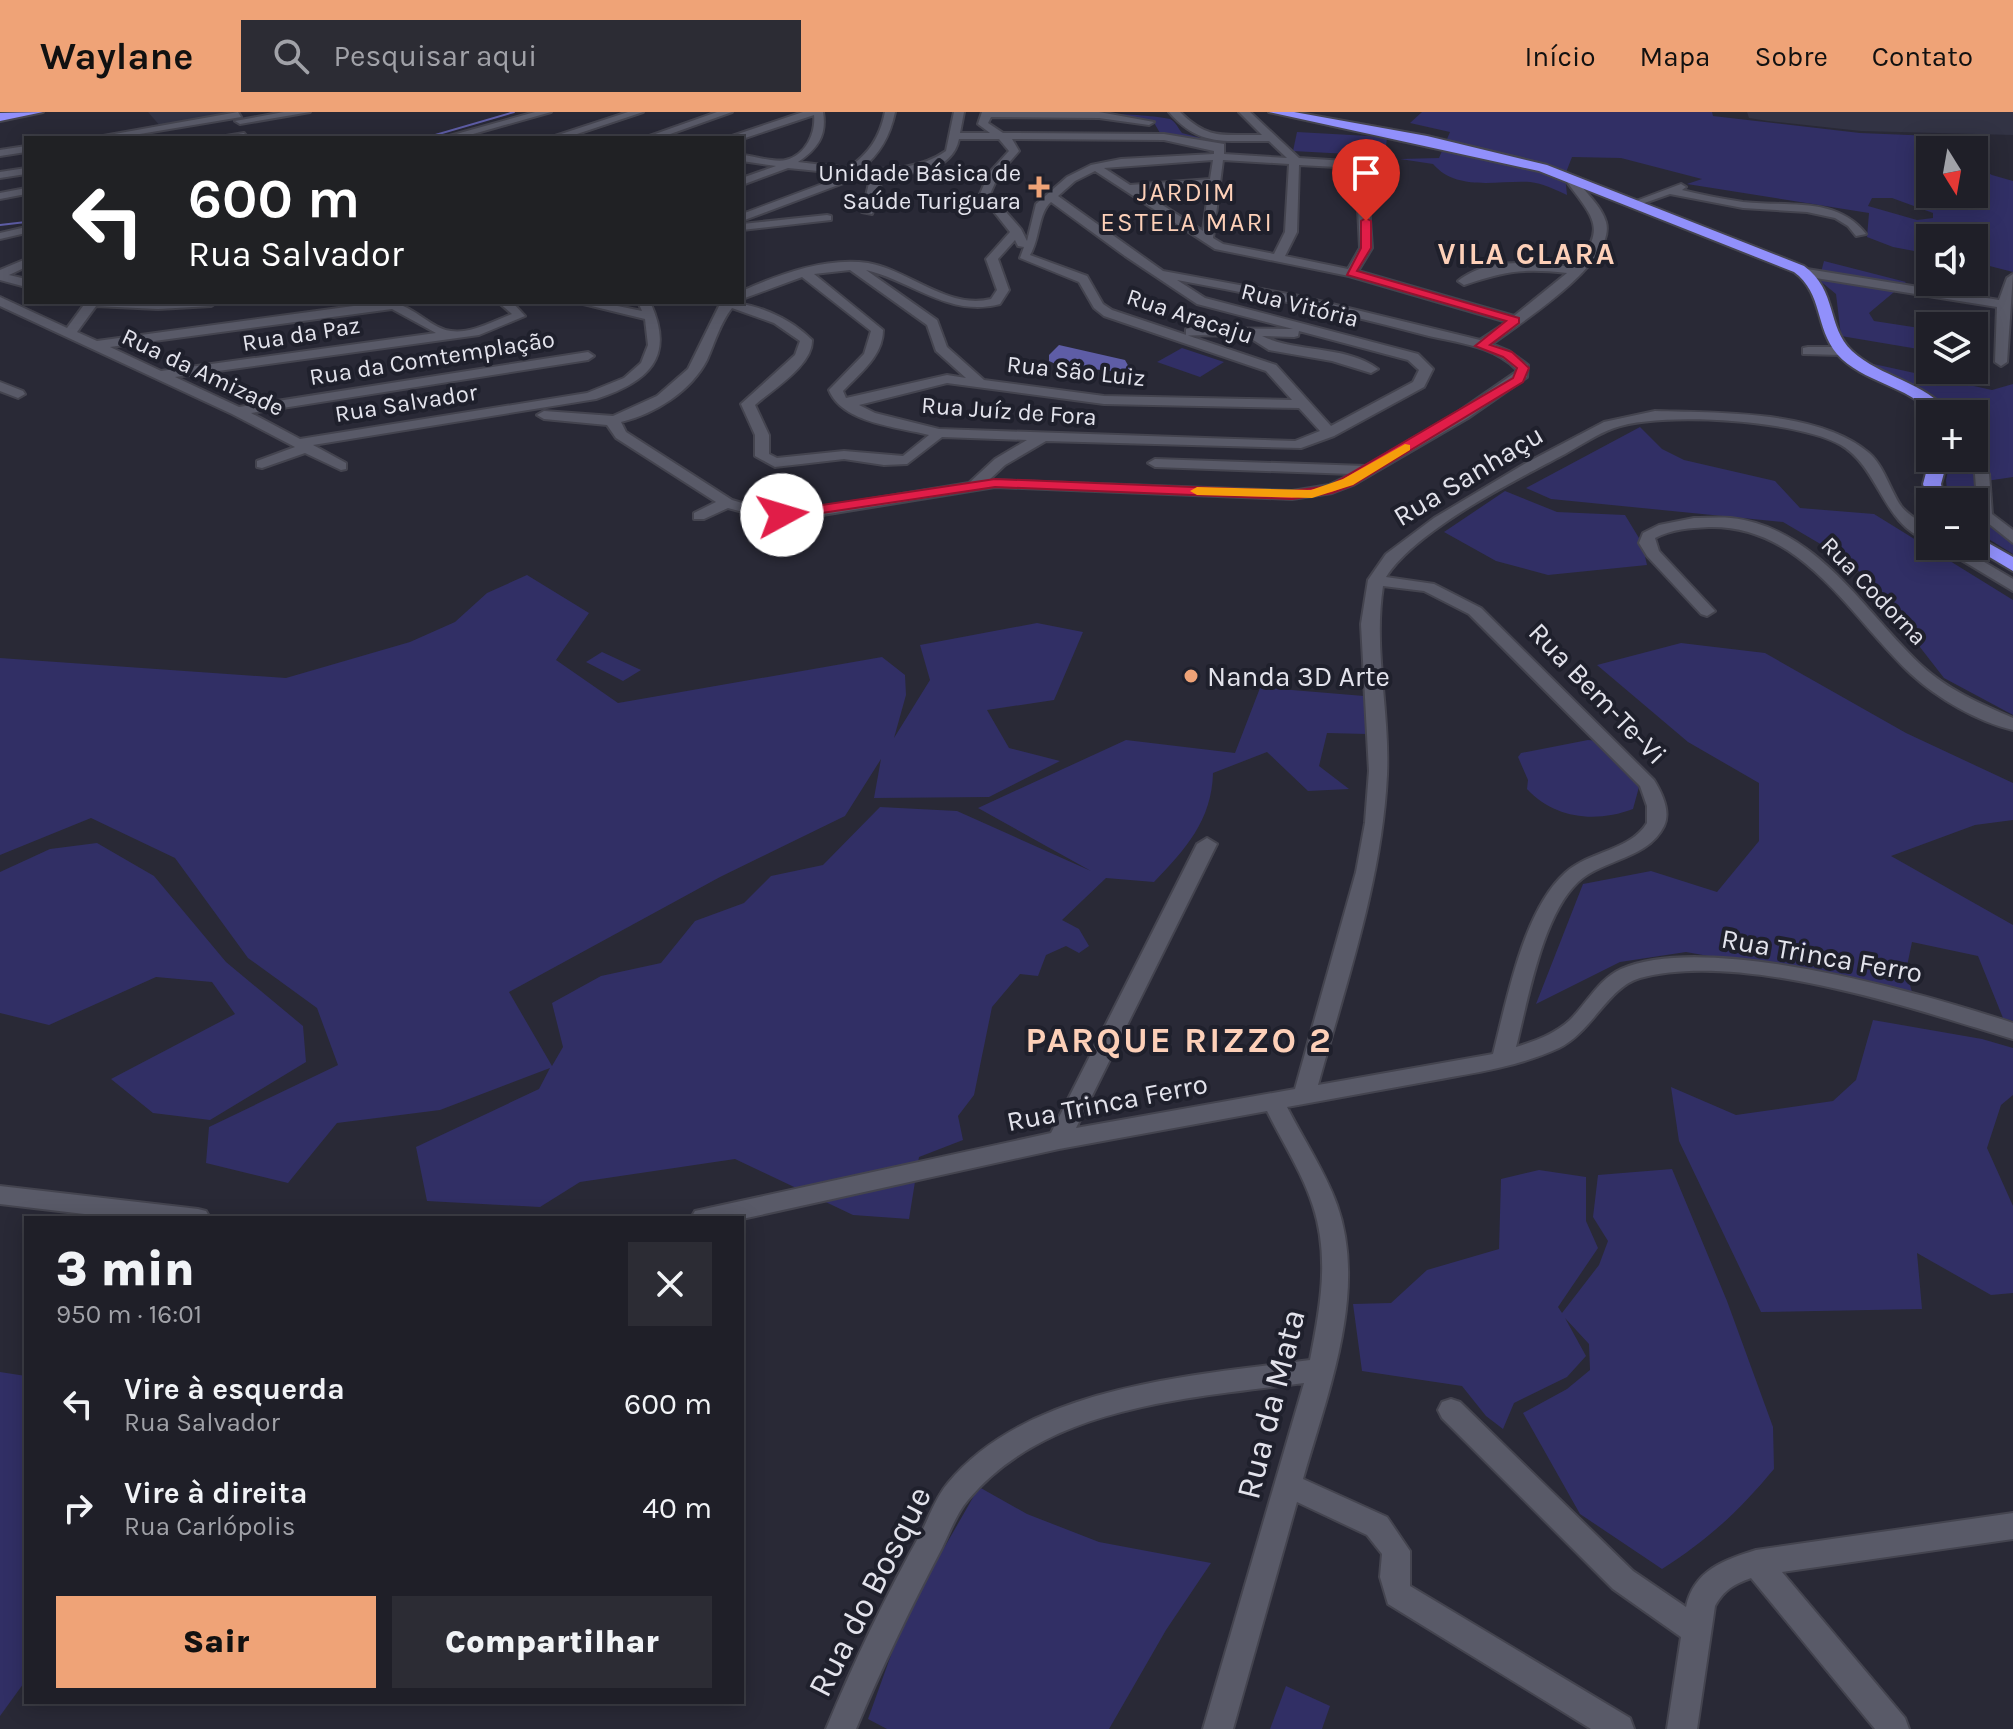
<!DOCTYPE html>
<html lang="pt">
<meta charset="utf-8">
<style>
body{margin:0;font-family:Karla,sans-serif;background:#2c2c34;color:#f1f3f6;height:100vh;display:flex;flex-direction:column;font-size:30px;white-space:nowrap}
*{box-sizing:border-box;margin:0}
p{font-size:26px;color:#a1a2a8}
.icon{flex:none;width:44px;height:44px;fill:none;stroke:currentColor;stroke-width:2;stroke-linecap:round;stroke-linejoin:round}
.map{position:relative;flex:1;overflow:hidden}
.drawer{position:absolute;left:24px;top:1104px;width:720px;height:488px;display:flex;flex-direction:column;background:#1f1f28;border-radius:0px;box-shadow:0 4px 20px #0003,0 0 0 2px #3c3d45}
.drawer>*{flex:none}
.hud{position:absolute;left:24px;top:24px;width:720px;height:168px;border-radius:0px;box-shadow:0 4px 20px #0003,0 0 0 2px #3c3d45;background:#202124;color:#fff;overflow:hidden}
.needle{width:52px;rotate:169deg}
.tools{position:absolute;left:1916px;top:24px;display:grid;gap:16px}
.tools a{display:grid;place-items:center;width:72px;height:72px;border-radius:0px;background:#1f1f28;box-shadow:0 4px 20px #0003,0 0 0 2px #3c3d45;font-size:40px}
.pin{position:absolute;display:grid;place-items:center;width:68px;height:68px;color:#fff;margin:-82px -34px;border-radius:50% 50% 50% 0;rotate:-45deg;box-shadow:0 0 8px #0007}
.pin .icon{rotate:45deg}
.me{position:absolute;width:88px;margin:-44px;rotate:84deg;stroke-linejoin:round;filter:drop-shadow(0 0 6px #0008)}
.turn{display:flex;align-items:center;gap:28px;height:168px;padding:0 32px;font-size:36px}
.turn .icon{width:104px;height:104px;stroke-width:2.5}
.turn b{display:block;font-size:56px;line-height:68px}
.round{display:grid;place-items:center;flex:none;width:84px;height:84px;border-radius:0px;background:#2c2c34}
.headline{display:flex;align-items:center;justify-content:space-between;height:136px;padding:0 32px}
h1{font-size:48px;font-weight:800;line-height:60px}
.button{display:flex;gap:16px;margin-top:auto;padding:16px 32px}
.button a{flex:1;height:92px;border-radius:0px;background:#efa377;color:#111;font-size:32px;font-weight:800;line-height:92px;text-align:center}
.button a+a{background:#2c2c34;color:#f1f3f6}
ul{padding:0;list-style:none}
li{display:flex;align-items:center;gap:24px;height:104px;padding:0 32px}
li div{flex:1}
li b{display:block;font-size:30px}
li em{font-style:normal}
header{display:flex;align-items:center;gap:48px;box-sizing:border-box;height:112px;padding:0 40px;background:#efa377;color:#111}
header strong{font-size:38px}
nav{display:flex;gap:44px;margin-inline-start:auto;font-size:28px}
.search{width:560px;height:72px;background:#2c2c34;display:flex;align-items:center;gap:20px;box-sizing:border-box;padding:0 28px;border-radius:0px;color:#a1a2a8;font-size:30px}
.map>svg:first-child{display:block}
.built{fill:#323344}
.green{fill:#312f65;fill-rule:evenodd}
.water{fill:#5e5da6}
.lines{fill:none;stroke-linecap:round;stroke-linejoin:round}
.stream{stroke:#5e5da6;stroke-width:2}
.minor-casing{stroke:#44444f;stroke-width:4}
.highway-casing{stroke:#44444f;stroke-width:4}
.minor{fill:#595a68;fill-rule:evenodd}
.highway{fill:#9190fb;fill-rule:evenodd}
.route{fill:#e11d48;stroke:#92132f;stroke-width:2}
.slow{fill:#f59e0b}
.poi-dot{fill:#efa377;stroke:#1f202c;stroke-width:3}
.labels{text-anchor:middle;stroke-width:8;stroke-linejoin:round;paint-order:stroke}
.far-poi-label{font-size:24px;fill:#e3e3ec;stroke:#1f202c;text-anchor:end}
.far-street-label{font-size:24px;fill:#e3e3ec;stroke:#1f202c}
.far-quarter-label{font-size:26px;letter-spacing:2px;fill:#fdd0b8;stroke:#1f202c}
.street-label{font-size:28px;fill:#e3e3ec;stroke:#1f202c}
.poi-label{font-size:28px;fill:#e3e3ec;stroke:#1f202c;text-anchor:start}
.far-district-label{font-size:30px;font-weight:bold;letter-spacing:2px;fill:#fdd0b8;stroke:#1f202c}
.near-street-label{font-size:34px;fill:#e3e3ec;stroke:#1f202c}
.district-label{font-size:36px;font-weight:bold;letter-spacing:2px;fill:#fdd0b8;stroke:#1f202c}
</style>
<header>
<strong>Waylane</strong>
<div class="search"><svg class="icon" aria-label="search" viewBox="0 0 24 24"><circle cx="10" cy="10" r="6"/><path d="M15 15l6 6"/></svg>Pesquisar aqui</div>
<nav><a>Início</a><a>Mapa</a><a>Sobre</a><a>Contato</a></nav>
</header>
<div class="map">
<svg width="2013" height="1617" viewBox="0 0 2013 1617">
<rect width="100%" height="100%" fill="#292936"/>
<g class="built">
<path d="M148,0H228V1L161,15Z"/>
<path d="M1747,0H2013V23L1861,19L1768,9L1749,6Z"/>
</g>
<g class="green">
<path d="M995,0C1034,0 1140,0 1170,7C1176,10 1178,16 1182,21L1216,30L1169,24L1160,21L1153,9L1118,2Z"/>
<path d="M1422,0H1712L1713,4L1860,21L1958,25L1956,38H1930V82H1974V53L1992,63L2013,69V160L1974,150V126H1930V142L1893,135L1867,125L1869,101L1687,72L1702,67L1621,46L1572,45L1565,63L1567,83C1556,78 1542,71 1530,70C1498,68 1457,80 1433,52L1400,47L1439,46L1450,20L1410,11ZM1872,86H1892L1933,101V106L1917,108L1868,94Z"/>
<path d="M1297,20L1387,25L1385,44L1293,39Z"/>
<path d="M1824,149L1906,170L1869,201L1874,209L1926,217L1930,239L1841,224L1836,182L1819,168Z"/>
<path d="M1182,236L1224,250L1200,265L1157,250Z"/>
<path d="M1869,251L1992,278L2013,272V365L1986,369L1987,361L1981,357L1976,359C1969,394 1985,411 2013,430V442L1974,418V390H1948L1946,368L1951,346H1974V302H1956L1938,287Z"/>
<path d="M1640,315L1662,337L1684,348L1775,369L1800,396L1874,402L2013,488V603L1944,566L1902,512L1886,485L1846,447L1783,410L1551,387L1526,376Z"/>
<path d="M1505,379L1557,400L1625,403L1642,431L1647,453L1548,463L1496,449L1444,420Z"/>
<path d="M527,463L589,501L556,548L618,591L882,545L905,563L906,583L894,626L930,568L920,533L1037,511L1083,520L1054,588L987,598L1009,636L1060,649L989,685L874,686L881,647L845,704L720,765L509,880L552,954L563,935L552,891L601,864L661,851L695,809L744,791L771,764L823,753L880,695L957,699L1091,759L978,696L1126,628L1235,641L1265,563L1280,577L1364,584L1367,622L1327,621L1319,654L1349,677L1308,679L1267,640L1213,661C1212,708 1185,738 1154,770L1106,766L1062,808L1079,817L1089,834L1079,841L1066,834L1046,843L1038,864L1020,862L992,895L974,983L958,1004L963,1028L919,1045L909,1107L853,1103L735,1047L580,1070L540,1095L427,1089L416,1035L539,977L550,956L440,998L337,1011L288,1071L206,1051L209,1015L338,953L317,896L248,846L175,746L91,706L0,743V546L286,566L410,530L455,510L487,481Z"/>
<path d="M1681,531L1765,541L1906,621L2013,671V708L1975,713L1891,744L2013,813V909L2003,906L1978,844L1912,830L1906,859L1912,880L1686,840L1620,850L1536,892L1583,772L1651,759L1717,780L1759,729V671L1688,630L1597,553Z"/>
<path d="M602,540L641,558L623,569L586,550Z"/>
<path d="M1588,628L1599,629L1639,675L1633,697C1596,711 1555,707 1527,677L1528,668L1518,645L1521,641Z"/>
<path d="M97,731L154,764L226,850L303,914L306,950L210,1008L153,1001L111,967L235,902L212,870L156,865L49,913L0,901V760L50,737Z"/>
<path d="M1873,908L1982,927L2013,936V983L2001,993L1987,1036L2013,1094V1181L1991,1183L1917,1141L1922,1197L1761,1200L1679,1029L1671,975L1736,1003L1833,989L1856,968Z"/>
<path d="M1672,1057L1727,1189L1773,1315L1774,1357C1739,1399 1709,1427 1662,1457L1580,1402L1523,1301L1567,1277L1590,1258L1589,1232L1565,1206L1586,1244L1567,1265L1514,1291L1503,1317L1486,1304L1462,1274L1362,1259L1353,1192L1391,1191L1427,1158L1499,1137L1501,1067L1539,1058L1586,1065V1109L1598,1136L1558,1195L1562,1201L1599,1153L1608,1129L1593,1105L1598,1063Z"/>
<path d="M0,1260L26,1264V1568L0,1604Z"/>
<path d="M979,1375L1027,1402L1099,1430L1211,1451L1166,1518L1109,1617H887L868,1607L905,1504Z"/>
<path d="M1286,1574L1330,1594L1322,1617H1270Z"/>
</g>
<path class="water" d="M1059,233L1125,248L1130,257L1123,260L1060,254L1049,249V243Z"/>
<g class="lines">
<g class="stream">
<path d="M425,26L514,0"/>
<path d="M0,113L26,110"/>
</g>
<defs>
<g id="minor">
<path d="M238,0L241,5L116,26H92Z"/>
<path d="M284,0H310L240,12L235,9Z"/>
<path d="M535,0H551L459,26H442Z"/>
<path d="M628,0H643L565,26H549Z"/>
<path d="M717,0H732L659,26H644Z"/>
<path d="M803,0H823C827,24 817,37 798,50L848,56C869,42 880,25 885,0H895C890,24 880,42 861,57C892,57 920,57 946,39L954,0H964L960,21H990L978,12L982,0H1099L1154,10L1149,13L1099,6L991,5L988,11L1003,21L1164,22L1224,32V42L1287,46L1269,29C1226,28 1200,36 1169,0H1180C1209,29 1224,22 1262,23L1239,0H1250L1299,46L1361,50L1366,53L1372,136L1358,159L1514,204L1567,161C1523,156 1506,159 1464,173L1458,169C1489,144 1537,151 1574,155C1610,115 1591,104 1565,67L1566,65H1574C1584,79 1601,93 1606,110C1617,150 1520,211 1492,232L1509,239L1528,253L1527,265L1468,306L1353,373L1332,381L1292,387L995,375L804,406H765L728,396L704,407H694V401L716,390L616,326L607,313L544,307L537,303L544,299L613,304L657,284L688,257L721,190C754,190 789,205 812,228C813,253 773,277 755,293L769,323V342L777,346L844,339L903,344L929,323C898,315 842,311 829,278L864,242L871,219L802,165L742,187V179C780,162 826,145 868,151C909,158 948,198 991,187L997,178L986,147L1010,120L980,82L989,61L1009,39L999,27H959C952,61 910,62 881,63L880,79L872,102L862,100L871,63H865L742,109V102L849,62L788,56L742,73V66L776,54L742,49V43C754,44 775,51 786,48C806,43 816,21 814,3L742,27L731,26L732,24ZM1012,27L1164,28L1214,39V42L1121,47L1091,53L1067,65L1036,92L1027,129L1021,117L990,82L999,62L1019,39ZM1213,48L1210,67L1130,73L1104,56ZM1223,48L1289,52L1285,120L1274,142L1223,132L1213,126ZM1299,53L1356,56L1360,136L1348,157L1285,144L1297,120ZM1095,59L1215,137L1349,164L1507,210L1480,228L1299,184L1163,159L1058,84L1075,69ZM1209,74L1203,119L1139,78ZM1051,90L1125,144L1197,192L1293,217L1190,216L1186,217V223L1247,224L1269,238L1332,249L1371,261L1378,257C1347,233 1297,241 1262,224L1294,225L1298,224L1299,219L1408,248L1419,258L1413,270L1331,314L1276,253L1112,198L1103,192L1087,164L1030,143C1040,127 1038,101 1051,90ZM1015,128L1018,134L1024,135L1020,146L1079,170L1094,196L1104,204L1266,259L1292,288L1104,284L984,268L947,235L937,208L866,158C912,169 950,206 1000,192L1009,178L998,147ZM850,158L927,213L936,239L966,266L947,263L846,286L843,279C860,261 883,244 883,218L814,162ZM1177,168C1260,183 1343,201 1425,223C1457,231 1492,233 1516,257V260L1458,300L1366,354L1155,347L1148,351L1155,355L1352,362L1329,373L1292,379L989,368L1005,353L1046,329L1301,336L1334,324L1424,275L1433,257L1418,242L1205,186ZM732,196L774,211L800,229L795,243L741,292L755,323V344L775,355L844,347L884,353L907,352L942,325L1027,328L995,347L969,371L804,398H766L732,388L626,320L621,310C655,302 691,279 707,248C715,230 720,211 732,196ZM947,271L1104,292L1299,296L1320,319L1295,329L939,317L875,301L859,293Z"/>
<path d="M244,21L248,26H225L226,24Z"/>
<path d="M26,34V40L0,44V38Z"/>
<path d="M26,56V62L0,66V60Z"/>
<path d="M1681,72L1686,75L1682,78C1702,83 1723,87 1743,90C1785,95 1837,84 1866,122L1856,124L1848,114L1835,106L1807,100L1743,96L1670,82L1633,95L1628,92Z"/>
<path d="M26,76V82L0,87V81Z"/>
<path d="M827,103L831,104V108L742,118V112Z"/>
<path d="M26,115V121L0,127V121Z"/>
<path d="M26,147V155L9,163L26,167V175L0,168V158Z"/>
<path d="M1807,157L1999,188L2007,166L2013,162L2007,250L2001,254L1995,250L1997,195L1803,164L1801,161Z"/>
<path d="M0,185L67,216L86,190H217L211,194L158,197L96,194L77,220L97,229L383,190C413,190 428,216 451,219C471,222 494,209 512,202L498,190H512L525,204L479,223L175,265L239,295L588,240L594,244L588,248L251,301L300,327L587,281L624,266L641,251L648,233L645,207L575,190H598L642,199L638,190H650C676,246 648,270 596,287L313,333L346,351V357L341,358L305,341L262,356L257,355V349L295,335L232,302L0,194ZM392,197L436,221L161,259L110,235Z"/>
<path d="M1808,235H1842L1848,239L1842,243L1803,242V236Z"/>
<path d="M0,270L23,279L25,282L18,286L0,279Z"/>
<path d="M1655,299C1718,301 1819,298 1869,341C1884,354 1890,378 1901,394C1908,403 1921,410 1930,417V429C1883,415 1880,356 1841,333C1797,308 1661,299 1614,316C1597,322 1581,333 1565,342C1514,369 1417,417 1386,465L1434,472L1481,496L1654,668C1662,681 1671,700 1664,714C1648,747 1603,747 1578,770C1542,804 1528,888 1516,935C1535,929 1555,922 1570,908C1587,891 1599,867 1621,857C1707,819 1925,882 2013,911V927C1914,897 1741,838 1640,866C1608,875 1592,920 1559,936C1518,955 1474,961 1430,969C1382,978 1335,986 1287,995C1303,1027 1325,1059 1337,1093C1368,1180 1327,1283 1303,1367L1387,1405L1410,1439V1474L1630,1606L1634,1617H1591L1388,1492L1380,1465L1382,1442L1367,1423L1297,1390L1233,1617H1203L1304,1271C1191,1286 1047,1293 968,1388C956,1402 950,1420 942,1436C911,1495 882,1555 856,1617H826C854,1549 886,1483 922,1419C930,1403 936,1385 948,1371C1028,1274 1194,1263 1310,1248C1320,1197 1330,1146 1313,1094C1303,1062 1282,1029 1267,999L1059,1037L742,1107L691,1106L695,1099L1051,1021L1197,732L1207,726L1217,732L1076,1016L1295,977L1356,760L1365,711L1369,659L1361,512L1368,468L1386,442L1434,406L1526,351L1604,310ZM1383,474L1424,479L1469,502L1640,674L1647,694V711C1630,739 1589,739 1565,761C1523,799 1507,888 1493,942L1318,973C1346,871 1382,769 1387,663C1390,599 1373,539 1383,474Z"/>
<path d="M1982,358L1989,362L1992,402L2013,418V431L1978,403L1975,362Z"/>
<path d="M1694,406C1706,406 1719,405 1731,406C1817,415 1865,501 1922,554C1948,578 1981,592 2013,606V618C1978,610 1937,586 1911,562C1850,505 1803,413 1709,415C1690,416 1672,417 1655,426L1659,439L1715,499L1707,504L1701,502L1647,444L1639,431L1643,421L1659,413Z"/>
<path d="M1938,434H1957L2013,467V479Z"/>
<path d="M0,1074L198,1097L206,1099L210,1106H118L0,1092Z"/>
<path d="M1451,1287L1460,1290L1633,1459L1686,1495C1694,1458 1724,1448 1756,1438L2013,1401V1427L1782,1460L1905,1606L1909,1617H1875L1751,1466C1734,1472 1724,1478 1715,1494L1697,1617H1667L1681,1525L1613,1477L1442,1306L1438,1298L1442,1290Z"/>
</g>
<g id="highway">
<path d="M43,0L0,9V1Z"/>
<path d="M1269,0H1294L1427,24L1547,53L1804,154C1838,179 1826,214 1852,239C1881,266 1925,269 1950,302H1933C1907,273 1863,271 1837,242C1815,216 1823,181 1794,160L1539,59Z"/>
<path d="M1930,346H1948L1941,372L1945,390H1930V394L1923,372Z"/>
<path d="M1974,423L2013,445V459L1971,434H1974Z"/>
</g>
</defs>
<use href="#minor" class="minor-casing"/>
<use href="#highway" class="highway-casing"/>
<use href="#minor" class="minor"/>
<use href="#highway" class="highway"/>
</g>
<path class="route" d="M1366,106L1371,109V136L1357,159L1519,206V211L1490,233L1512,240L1529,256L1523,270L1353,373L1332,381L1292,387L995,375L782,407L776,403L782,399L995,367L1292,379L1329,374L1513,266L1517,256L1503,245L1475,234L1506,209L1347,163L1361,136V109Z"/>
<path class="slow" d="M1405,332L1410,333V338L1353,373L1312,386L1197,383L1190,379L1197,375L1311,378L1343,367Z"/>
<g class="poi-dot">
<path d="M1035 63h8v8h8v8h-8v8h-8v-8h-8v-8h8z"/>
<circle cx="1191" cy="564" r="8"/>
</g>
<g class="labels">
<g class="far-poi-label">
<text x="1021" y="69">Unidade Básica de<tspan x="1021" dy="28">Saúde Turiguara</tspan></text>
</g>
<g class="far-street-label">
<text transform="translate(1300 193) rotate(14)" y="8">Rua Vitória</text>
<text transform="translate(1190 204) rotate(18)" y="8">Rua Aracaju</text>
<text transform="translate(301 222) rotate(-9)" y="8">Rua da Paz</text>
<text transform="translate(432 246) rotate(-9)" y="8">Rua da Comtemplação</text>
<text transform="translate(1076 259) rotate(6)" y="8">Rua São Luiz</text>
<text transform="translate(203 260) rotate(25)" y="8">Rua da Amizade</text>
<text transform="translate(406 291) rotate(-9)" y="8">Rua Salvador</text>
<text transform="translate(1009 299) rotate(4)" y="8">Rua Juíz de Fora</text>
<text transform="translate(1874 479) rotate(46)" y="8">Rua Codorna</text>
</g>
<g class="far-quarter-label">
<text x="1187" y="89">JARDIM<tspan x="1187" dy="30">ESTELA MARI</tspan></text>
</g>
<g class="street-label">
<text transform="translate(1468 363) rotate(-31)" y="10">Rua Sanhaçu</text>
<text transform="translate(1598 581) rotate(46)" y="10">Rua Bem-Te-Vi</text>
<text transform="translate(1822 843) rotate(10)" y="10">Rua Trinca Ferro</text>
<text transform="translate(1107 990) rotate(-11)" y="10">Rua Trinca Ferro</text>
</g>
<g class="poi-label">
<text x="1207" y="574">Nanda 3D Arte</text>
</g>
<g class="far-district-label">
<text x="1527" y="152">VILA CLARA</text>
</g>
<g class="near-street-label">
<text transform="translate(1270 1292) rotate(-76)" y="12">Rua da Mata</text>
<text transform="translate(869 1479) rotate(-63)" y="12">Rua do Bosque</text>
</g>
<g class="district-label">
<text x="1179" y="940">PARQUE RIZZO 2</text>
</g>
</g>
</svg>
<div class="tools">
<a><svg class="needle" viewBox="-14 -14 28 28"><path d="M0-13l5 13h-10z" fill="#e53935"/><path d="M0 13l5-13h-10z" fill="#a1a2a8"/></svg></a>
<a><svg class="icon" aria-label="sound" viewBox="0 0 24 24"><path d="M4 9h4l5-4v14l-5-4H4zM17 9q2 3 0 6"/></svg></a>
<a><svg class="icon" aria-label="layers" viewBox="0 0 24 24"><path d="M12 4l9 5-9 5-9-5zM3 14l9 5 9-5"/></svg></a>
<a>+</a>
<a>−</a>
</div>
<div class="pin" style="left:1366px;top:109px;background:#d93025"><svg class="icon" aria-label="arrive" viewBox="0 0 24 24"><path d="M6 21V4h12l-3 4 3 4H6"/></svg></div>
<svg class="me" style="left:782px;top:403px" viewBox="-20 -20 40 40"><circle r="19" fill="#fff"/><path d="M0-13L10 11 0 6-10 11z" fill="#e11d48"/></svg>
<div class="hud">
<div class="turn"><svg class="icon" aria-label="left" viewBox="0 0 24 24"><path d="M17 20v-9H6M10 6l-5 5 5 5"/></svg><div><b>600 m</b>Rua Salvador</div></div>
</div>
<section class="drawer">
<div class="headline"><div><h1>3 min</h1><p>950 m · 16:01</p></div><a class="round"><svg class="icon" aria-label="close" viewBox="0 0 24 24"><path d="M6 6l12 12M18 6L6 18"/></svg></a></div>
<ul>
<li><svg class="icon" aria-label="left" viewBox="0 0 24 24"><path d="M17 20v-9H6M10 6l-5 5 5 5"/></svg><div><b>Vire à esquerda</b><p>Rua Salvador</p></div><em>600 m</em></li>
<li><svg class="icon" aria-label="right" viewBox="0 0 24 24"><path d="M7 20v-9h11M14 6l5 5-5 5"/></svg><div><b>Vire à direita</b><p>Rua Carlópolis</p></div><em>40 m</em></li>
</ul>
<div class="button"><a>Sair</a><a>Compartilhar</a></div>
</section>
</div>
